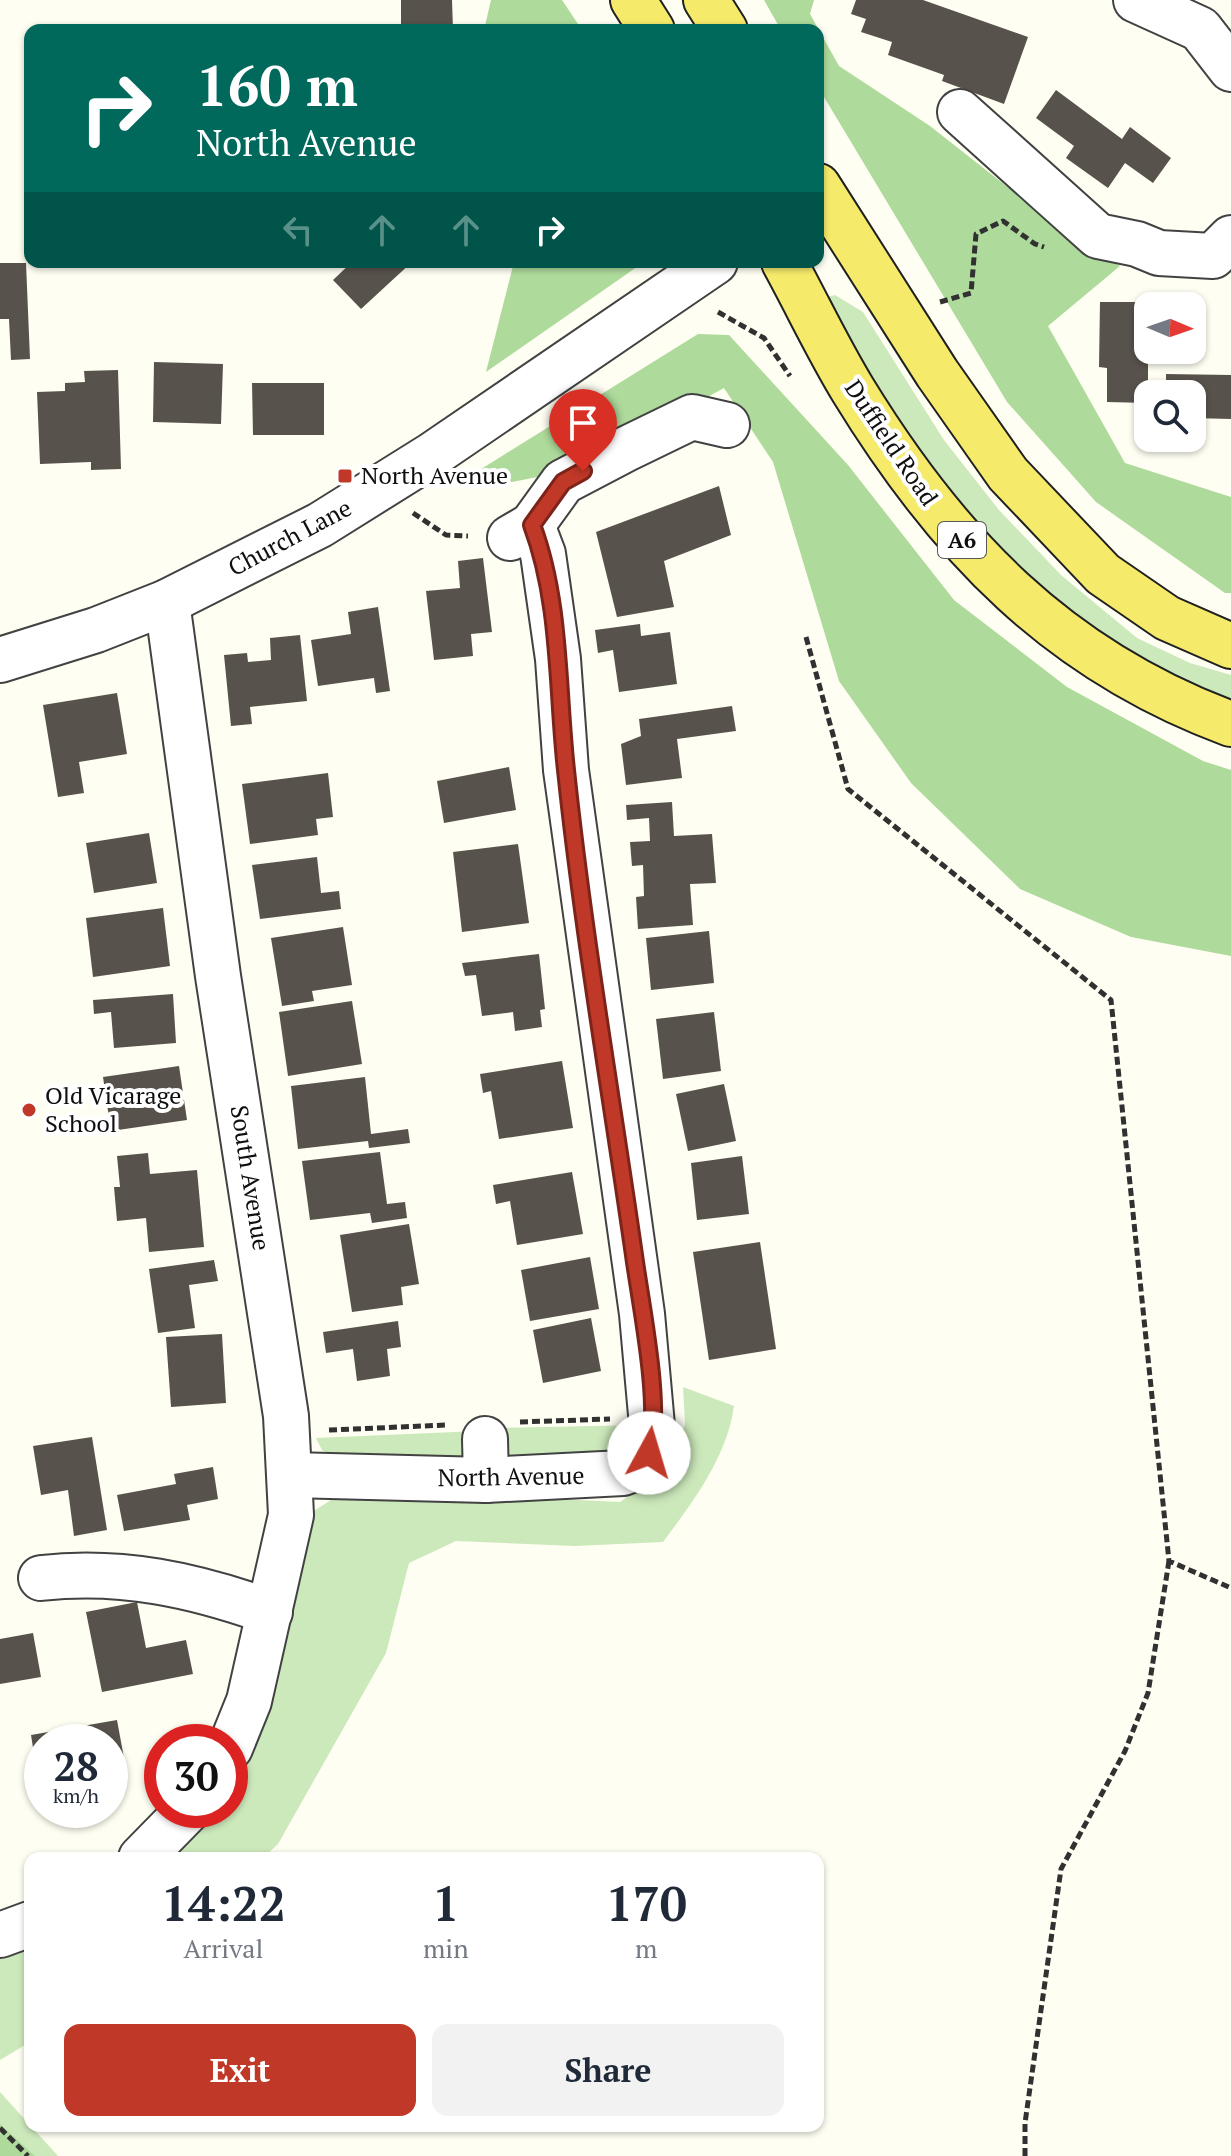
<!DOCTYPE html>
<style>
body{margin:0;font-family:"PT Serif",serif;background:#f2f2f3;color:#1f2937;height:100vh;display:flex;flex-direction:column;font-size:30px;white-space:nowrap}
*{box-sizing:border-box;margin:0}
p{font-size:26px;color:#747a83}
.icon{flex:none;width:44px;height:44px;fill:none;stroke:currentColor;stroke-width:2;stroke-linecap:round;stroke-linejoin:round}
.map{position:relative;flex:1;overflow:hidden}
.sheet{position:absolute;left:24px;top:1852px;width:800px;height:280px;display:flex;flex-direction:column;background:#fff;border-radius:16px;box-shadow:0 2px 6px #0004}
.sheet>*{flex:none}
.top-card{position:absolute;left:24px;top:24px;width:800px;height:244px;border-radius:16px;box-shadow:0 2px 6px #0004;background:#00695c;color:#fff;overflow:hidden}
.needle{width:52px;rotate:92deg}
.controls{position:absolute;left:1134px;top:292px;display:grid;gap:16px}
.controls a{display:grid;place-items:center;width:72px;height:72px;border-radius:16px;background:#fff;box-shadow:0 2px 6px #0004;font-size:40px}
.speed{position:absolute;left:24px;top:1724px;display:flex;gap:16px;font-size:40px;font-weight:700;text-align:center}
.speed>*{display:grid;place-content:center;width:104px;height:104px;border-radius:50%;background:#fff;box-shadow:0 2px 6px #0004;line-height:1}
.speed small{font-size:20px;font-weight:400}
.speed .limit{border:12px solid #d22;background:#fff;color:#111}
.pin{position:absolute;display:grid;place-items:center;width:68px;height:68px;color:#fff;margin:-82px -34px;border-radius:50% 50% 50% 0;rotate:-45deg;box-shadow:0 0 8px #0007}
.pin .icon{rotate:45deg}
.me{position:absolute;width:88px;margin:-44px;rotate:6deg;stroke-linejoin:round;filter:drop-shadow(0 0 6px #0008)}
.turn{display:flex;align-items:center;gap:28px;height:168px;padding:0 40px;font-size:36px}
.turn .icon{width:104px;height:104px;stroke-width:2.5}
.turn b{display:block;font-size:56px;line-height:68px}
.lanes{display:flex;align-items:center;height:76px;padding:0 40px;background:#0003;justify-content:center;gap:40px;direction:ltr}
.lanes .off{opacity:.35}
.eta{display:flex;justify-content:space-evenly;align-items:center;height:136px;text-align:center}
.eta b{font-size:48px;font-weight:700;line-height:56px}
.button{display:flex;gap:16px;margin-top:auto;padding:16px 40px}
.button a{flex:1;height:92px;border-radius:16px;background:#bf3828;color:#fff;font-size:32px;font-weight:700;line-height:92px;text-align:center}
.button a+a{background:#f2f2f3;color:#1f2937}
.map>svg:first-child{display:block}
.green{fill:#cce9bb}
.forest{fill:#aeda9b}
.building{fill:#58524c}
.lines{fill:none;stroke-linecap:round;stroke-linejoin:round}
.minor-casing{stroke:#424242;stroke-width:48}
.major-casing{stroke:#202020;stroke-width:48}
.path{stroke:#313131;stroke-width:5;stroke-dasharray:8 4;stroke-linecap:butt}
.minor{stroke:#fff;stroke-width:44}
.major{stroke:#f6ea6a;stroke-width:44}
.route-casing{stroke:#7c241a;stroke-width:20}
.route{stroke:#bf3828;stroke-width:14}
.poi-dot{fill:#bf3828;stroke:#fff;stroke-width:3}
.labels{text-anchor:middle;stroke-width:8;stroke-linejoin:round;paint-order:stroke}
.shield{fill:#fff;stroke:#575757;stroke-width:2}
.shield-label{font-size:22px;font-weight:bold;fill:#0f0f0f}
.street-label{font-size:24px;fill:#0f0f0f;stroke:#fff}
.poi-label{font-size:24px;fill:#0f0f0f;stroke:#fff;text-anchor:start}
</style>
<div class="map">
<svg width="1231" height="2156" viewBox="0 0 1231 2156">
<rect width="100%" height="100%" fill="#fffef2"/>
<g class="green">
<path d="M835,295L863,312L944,440L999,510L1061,575L1137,638L1190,663L1231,675V707L1087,629L968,522L875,390L830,308L828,297Z"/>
<path d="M683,1387L734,1406C727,1457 693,1502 663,1542L575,1546L456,1541L409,1563L386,1653L278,1844L263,1858H167L204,1810H230V1772L267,1692L306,1516L348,1489L620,1502L661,1472L676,1453L685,1424Z"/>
<path d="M641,1425L625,1454L491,1467V1428Z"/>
<path d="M478,1431L481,1465L338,1459L322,1450L316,1438Z"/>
<path d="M30,1949V2042L0,2060V1957Z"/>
<path d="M0,2092L58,2156H0Z"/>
</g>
<g class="forest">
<path d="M491,0H562L582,30H484Z"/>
<path d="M764,0H814L810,14L839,66L930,126L1062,230L1120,266L1048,326L1125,463L1231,497V593H1225L1096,502L1007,402L818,87V30H781Z"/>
<path d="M514,262H644L486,372Z"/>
<path d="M698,334L729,335L848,465L954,600L1067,687L1203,761L1231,770V956L1131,937L1020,889L911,783L839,681L773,462L724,388L573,470L492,486L478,471Z"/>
<path d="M0,2124L35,2156H0Z"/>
</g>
<g class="building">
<path d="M401,0H452L453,30H401Z"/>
<path d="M856,0H923L1028,37L1004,104L942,81L944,75L888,55L892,42L861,32L866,19L851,14Z"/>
<path d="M1056,90L1122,139L1130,127L1171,158L1153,183L1125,163L1108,188L1066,158L1074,146L1036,118Z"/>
<path d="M352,262H412L361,309L333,280Z"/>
<path d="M0,263H26L30,359L11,360L9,319H0Z"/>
<path d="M1100,302H1151L1148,306V403L1107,402V368L1099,367Z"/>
<path d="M154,362L223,364L221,424L153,422Z"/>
<path d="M118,370L121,469L91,470V462L40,464L37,392L65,391V383L85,382L84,371Z"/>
<path d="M1166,374L1231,375V419L1192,418V394H1166Z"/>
<path d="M252,383H324V435H253Z"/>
<path d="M719,486L731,535L664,561L674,607L617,617L596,532Z"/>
<path d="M483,558L492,632L471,634L473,656L434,660L426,591L460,588L458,561Z"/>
<path d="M378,607L390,691L376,693L374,678L318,686L311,640L351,634L348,612Z"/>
<path d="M640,624L641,636L670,632L677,684L619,692L613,650L598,653L595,630Z"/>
<path d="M300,635L307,701L250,707L252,724L231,726L224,655L247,653L248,662L271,660L270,638Z"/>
<path d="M117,693L127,754L79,762L84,793L58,797L43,705Z"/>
<path d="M732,706L736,731L677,739L682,778L626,785L621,744L641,736L639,719Z"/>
<path d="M509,767L516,810L444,823L437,781Z"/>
<path d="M328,773L333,817L316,819L318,835L250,844L242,784Z"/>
<path d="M672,802L674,836L712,834L716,883L690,884L693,925L638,929L636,897L644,896L643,865L632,866L630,842L650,841L649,818L627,820L626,805Z"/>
<path d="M149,833L157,883L94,893L86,843Z"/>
<path d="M518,844L529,923L462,932L453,852Z"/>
<path d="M317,857L321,893L339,891L341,909L260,919L252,865Z"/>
<path d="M163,908L170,966L93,977L86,918Z"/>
<path d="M343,927L352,985L312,991L314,1001L282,1006L271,938Z"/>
<path d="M709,931L714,983L651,990L646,938Z"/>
<path d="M539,954L545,1009L540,1010L542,1027L515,1031L513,1012L482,1016L476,975L465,976L462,963Z"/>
<path d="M173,994L176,1043L114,1048L111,1012L94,1014L93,1000Z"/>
<path d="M352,1001L362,1064L288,1076L279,1012Z"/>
<path d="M714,1012L721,1071L663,1079L656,1019Z"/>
<path d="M562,1061L573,1128L499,1139L491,1091L483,1093L480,1074Z"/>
<path d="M179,1066L187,1120L111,1131L103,1077Z"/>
<path d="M365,1077L371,1134L408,1129L410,1143L369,1148L368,1141L298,1149L291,1086Z"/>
<path d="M724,1084L736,1141L688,1151L676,1094Z"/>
<path d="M380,1152L387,1204L405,1202L407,1218L372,1223L370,1213L310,1220L302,1161Z"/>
<path d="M148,1153L150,1174L197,1170L204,1247L149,1252L146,1218L117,1221L114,1187H120L117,1156Z"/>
<path d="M742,1156L749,1214L697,1220L691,1163Z"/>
<path d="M572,1172L583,1234L517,1245L510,1201L496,1204L493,1185Z"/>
<path d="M409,1224L419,1284L401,1287L403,1305L352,1312L340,1235Z"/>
<path d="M760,1242L776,1349L709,1360L693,1252Z"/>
<path d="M590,1257L599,1309L530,1321L521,1270Z"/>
<path d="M214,1260L218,1281L189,1285L195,1328L158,1333L149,1269Z"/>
<path d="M591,1318L601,1371L543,1383L533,1330Z"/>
<path d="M398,1321L401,1347L387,1349L390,1376L357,1381L353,1349L326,1353L323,1332Z"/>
<path d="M222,1334L226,1403L171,1407L166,1337Z"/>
<path d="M92,1437L107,1530L74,1536L68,1490L41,1495L33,1446Z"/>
<path d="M213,1467L218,1499L187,1505L190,1520L124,1531L117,1495L176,1484L174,1474Z"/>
<path d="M137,1602L146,1648L186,1640L193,1674L102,1692L86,1612Z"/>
<path d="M33,1633L41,1677L0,1684V1639Z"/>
<path d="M117,1720L124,1758L110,1760V1742H42L40,1792L31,1735Z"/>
</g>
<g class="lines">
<defs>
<g id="minor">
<path d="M1136,0L1200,29L1231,69"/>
<path d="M960,112L1098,236L1137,244L1159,253L1213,256L1231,238"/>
<path d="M510,538L532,525L563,482L624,450L692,417L727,425"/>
<path d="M167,602L218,976L286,1416L291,1515L249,1701L230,1748"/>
<path d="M0,660L96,630L167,602L320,525L432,455L715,262"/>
<path d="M485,1439L486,1480"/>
<path d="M291,1475L486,1480L623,1473C643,1467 648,1455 653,1437L642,1314L566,770L558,659L543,554L532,525"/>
<path d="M41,1578C122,1569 194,1585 270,1612"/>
<path d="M141,1858L188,1810"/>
<path d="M0,1935L30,1924"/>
</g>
<g id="major">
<path d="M633,0L652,30"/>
<path d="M706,0L725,30"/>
<path d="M818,186L937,373L1008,474L1103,574L1167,618L1231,646"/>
<path d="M784,262C807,304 828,349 853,390C948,545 1058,660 1231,724"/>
</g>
</defs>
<use href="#minor" class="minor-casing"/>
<use href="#major" class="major-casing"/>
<g class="path">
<path d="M940,302L971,293L976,234L1003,221L1035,244L1044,247"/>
<path d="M718,312L764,338L790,376"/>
<path d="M413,513L446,535L468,536"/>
<path d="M806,637L848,789L1111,1000L1169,1561L1231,1588"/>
<path d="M520,1422L610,1419"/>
<path d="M329,1430L447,1425"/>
<path d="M0,2128L28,2156"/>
<path d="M1025,2156V2123L1061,1869L1125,1751L1148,1693L1169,1561"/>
</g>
<use href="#minor" class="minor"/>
<use href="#major" class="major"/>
</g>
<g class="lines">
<defs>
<path id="route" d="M583,471L563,482L532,525C561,602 557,689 566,770C583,932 611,1094 634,1255C641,1307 662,1405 649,1453"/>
</defs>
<use href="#route" class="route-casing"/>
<use href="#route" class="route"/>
</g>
<g class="poi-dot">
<rect x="337" y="468" width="16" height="16" rx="4"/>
<circle cx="29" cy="1110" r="8"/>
</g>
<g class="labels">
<rect class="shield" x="938" y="522" width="48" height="36" rx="6"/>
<g class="shield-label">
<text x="962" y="548">A6</text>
</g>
<g class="street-label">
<text transform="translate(891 443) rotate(56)" y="8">Duffield Road</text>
<text transform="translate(290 538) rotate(-28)" y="8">Church Lane</text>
<text transform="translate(250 1178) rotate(81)" y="8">South Avenue</text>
<text transform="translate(511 1477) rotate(-1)" y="8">North Avenue</text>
</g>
<g class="poi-label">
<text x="361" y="484">North Avenue</text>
<text x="45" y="1104">Old Vicarage<tspan x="45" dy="28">School</tspan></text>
</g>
</g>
</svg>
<div class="controls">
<a><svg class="needle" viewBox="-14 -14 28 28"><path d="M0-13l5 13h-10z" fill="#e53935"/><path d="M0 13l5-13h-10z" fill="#747a83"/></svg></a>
<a><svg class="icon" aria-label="search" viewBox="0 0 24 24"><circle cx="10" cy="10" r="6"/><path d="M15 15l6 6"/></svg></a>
</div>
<div class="speed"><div>28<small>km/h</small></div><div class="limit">30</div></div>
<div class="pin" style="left:583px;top:471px;background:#d93025"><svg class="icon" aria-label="arrive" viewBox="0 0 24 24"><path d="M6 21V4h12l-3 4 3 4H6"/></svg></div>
<svg class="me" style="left:649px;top:1453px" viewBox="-20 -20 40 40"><circle r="19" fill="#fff"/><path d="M0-13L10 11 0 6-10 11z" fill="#bf3828"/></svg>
<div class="top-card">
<div class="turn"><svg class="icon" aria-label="right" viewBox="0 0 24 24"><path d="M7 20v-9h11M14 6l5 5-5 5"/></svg><div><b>160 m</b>North Avenue</div></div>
<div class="lanes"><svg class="icon off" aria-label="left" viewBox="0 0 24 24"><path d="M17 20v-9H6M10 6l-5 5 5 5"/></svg><svg class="icon off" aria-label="ahead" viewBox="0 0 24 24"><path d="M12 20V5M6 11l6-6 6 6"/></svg><svg class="icon off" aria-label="ahead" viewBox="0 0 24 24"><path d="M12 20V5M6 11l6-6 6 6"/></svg><svg class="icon" aria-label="right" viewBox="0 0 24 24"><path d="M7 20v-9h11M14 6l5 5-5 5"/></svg></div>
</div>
<section class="sheet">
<div class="eta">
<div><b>14:22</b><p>Arrival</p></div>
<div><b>1</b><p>min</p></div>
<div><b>170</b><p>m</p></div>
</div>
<div class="button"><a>Exit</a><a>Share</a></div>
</section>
</div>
